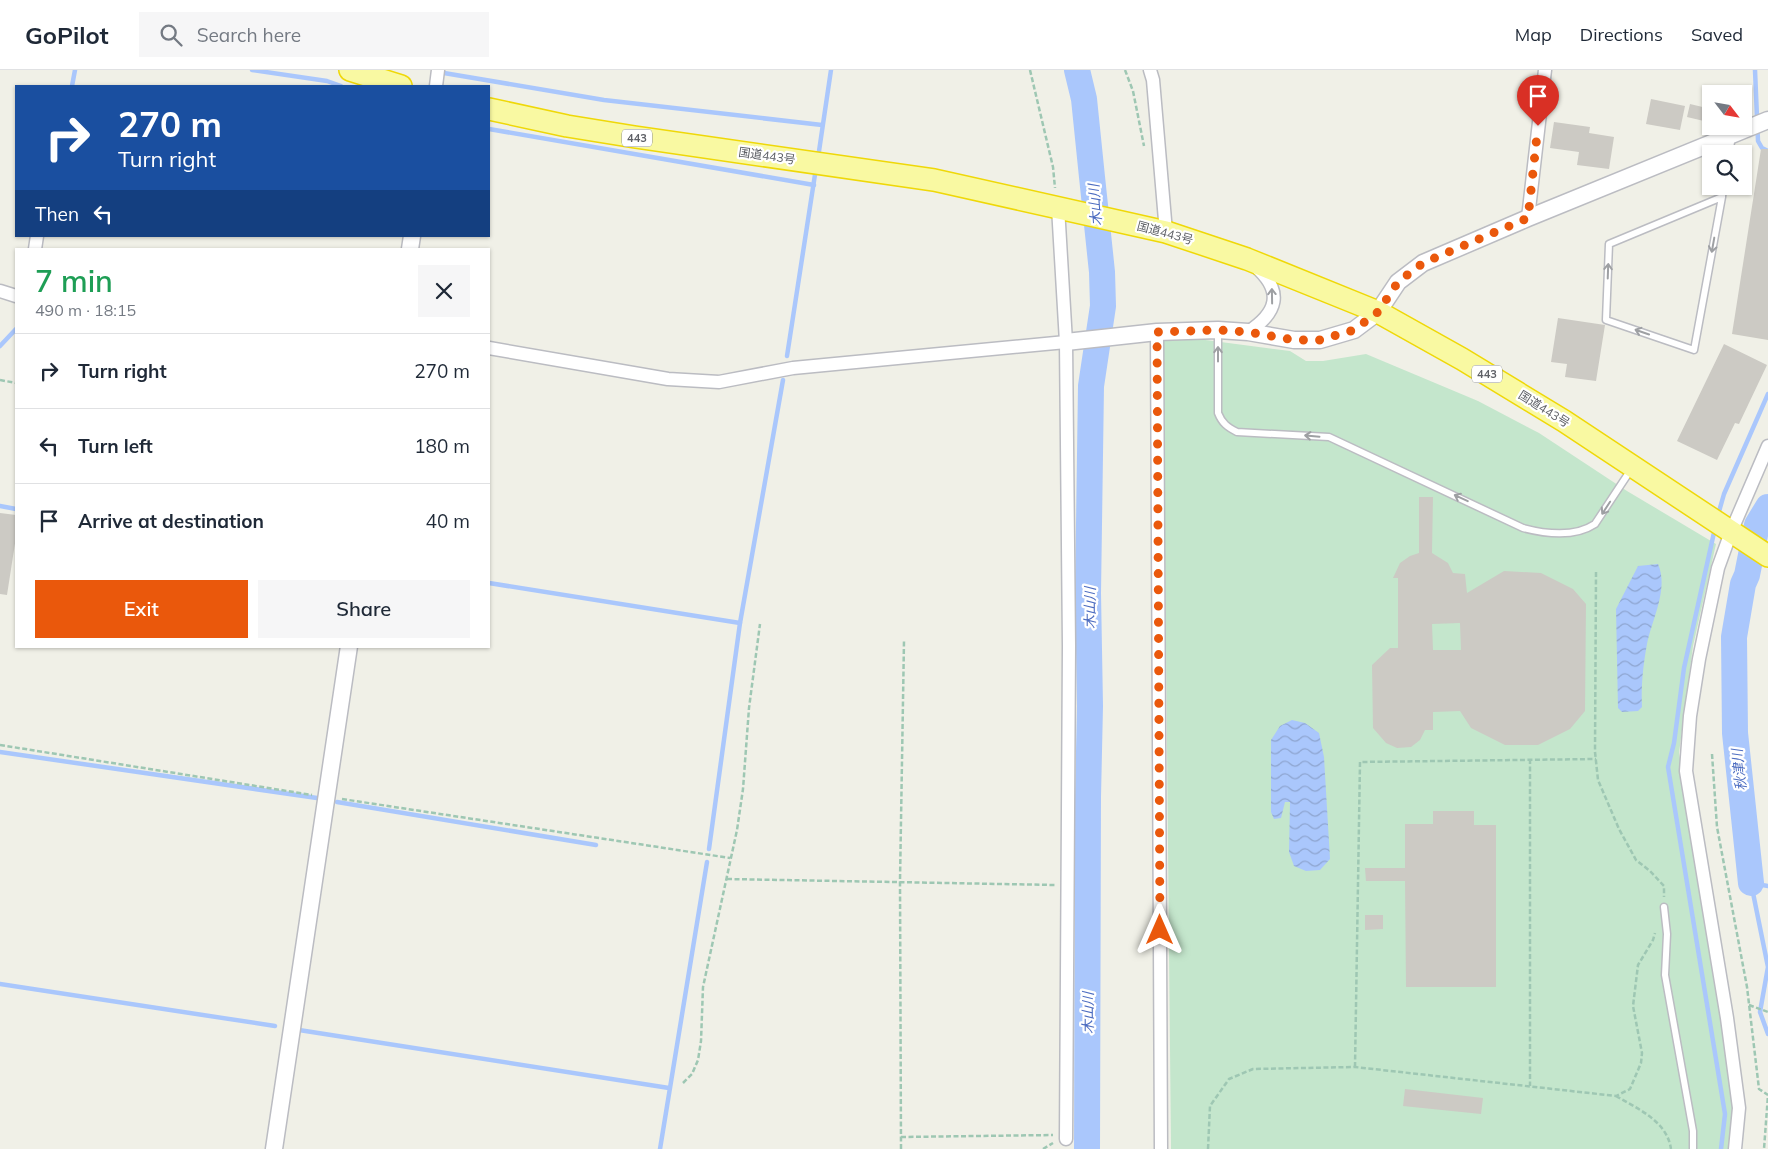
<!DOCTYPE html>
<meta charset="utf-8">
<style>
body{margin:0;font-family:Mulish,"Noto Sans JP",sans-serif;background:#f6f6f7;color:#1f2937;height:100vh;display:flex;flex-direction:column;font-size:19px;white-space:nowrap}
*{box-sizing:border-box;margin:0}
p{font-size:16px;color:#747a83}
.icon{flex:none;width:28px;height:28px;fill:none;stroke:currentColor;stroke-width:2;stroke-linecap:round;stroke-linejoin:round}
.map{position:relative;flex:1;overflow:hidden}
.side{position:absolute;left:15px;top:178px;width:475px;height:400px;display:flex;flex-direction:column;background:#fff;border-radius:0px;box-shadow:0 1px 4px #0004}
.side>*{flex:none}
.banner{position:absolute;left:15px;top:15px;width:475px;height:152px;border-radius:0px;box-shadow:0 1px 4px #0004;background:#1a4fa0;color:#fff;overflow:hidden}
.needle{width:32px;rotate:121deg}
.tools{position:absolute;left:1702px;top:15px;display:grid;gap:10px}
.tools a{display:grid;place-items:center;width:50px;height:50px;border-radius:0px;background:#fff;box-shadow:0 1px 4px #0004;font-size:25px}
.pin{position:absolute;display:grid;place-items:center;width:42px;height:42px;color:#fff;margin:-51px -21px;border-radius:50% 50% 50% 0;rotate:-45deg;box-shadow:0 0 5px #0007}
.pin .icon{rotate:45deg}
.me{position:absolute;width:55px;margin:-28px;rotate:0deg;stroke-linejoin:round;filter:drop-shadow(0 0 4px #0008)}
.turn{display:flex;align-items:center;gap:18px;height:105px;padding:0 20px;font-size:22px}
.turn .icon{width:65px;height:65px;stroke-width:2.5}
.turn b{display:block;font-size:35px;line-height:42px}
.then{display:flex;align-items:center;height:48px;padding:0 20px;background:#0003;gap:10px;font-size:19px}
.round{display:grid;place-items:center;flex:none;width:52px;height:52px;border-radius:0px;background:#f6f6f7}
.head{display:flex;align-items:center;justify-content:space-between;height:85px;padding:0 20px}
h1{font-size:30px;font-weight:600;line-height:38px;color:#1e9e55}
.button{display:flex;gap:10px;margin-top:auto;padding:10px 20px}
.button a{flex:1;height:58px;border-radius:0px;background:#ea580c;color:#fff;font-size:20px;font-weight:600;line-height:58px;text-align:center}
.button a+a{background:#f6f6f7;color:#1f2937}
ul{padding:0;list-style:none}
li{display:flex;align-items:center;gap:15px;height:75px;padding:0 20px;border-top:1px solid #e0e1e3}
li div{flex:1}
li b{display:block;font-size:19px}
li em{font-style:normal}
header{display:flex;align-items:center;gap:30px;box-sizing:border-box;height:70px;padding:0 25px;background:#fff;border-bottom:1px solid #e0e1e3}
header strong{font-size:24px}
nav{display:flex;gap:28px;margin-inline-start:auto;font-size:18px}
.search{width:350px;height:45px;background:#f6f6f7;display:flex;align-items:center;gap:12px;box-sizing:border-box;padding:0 18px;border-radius:0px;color:#747a83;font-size:19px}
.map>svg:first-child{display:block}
.park{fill:#c4e6cc}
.water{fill:url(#water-waves)}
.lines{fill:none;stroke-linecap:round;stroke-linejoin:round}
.stream{stroke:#aac7fc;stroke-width:4.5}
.river{stroke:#aac7fc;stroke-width:26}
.building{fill:#cccac4;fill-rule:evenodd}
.service-casing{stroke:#bbbcc2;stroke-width:9}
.minor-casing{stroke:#bbbcc2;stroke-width:15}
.tertiary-casing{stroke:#bbbcc2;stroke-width:19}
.trunk-casing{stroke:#efd808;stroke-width:24}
.path{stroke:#9ec7b3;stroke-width:2.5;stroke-dasharray:5 2.5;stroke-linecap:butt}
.service{stroke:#fff;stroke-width:6}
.minor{stroke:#fff;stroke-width:12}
.tertiary{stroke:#fff;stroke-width:16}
.trunk{stroke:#f9f9a2;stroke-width:21}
.oneway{stroke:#9ea0a3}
.route{stroke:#ea580c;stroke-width:9;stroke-dasharray:0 16.2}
.labels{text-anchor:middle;stroke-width:4.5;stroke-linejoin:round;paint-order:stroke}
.shield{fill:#fff;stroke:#8e9094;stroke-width:1}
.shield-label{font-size:11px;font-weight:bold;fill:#5e6066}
.street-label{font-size:12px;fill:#5e6066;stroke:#fff}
.water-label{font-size:14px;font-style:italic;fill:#4c6cc0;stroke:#fff}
</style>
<header>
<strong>GoPilot</strong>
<div class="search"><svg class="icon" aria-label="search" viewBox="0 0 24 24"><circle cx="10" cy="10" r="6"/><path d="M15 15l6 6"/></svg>Search here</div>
<nav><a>Map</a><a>Directions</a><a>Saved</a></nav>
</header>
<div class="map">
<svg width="1768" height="1079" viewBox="0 0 1768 1079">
<defs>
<pattern id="water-waves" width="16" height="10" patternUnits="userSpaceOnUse" patternTransform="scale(1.25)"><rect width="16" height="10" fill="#aac7fc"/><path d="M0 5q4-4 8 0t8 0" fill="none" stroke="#8ea5d0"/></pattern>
</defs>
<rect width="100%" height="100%" fill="#f0f0e7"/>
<path class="park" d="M1198,269L1290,281L1306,291H1323L1366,284L1478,331L1539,363L1627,421L1716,474L1693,576L1679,683L1713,877L1735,1039L1730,1079H1171L1163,270Z"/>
<g class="water">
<path d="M1658,494C1669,519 1652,549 1647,574C1643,596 1641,615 1642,637L1638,641L1622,642L1618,638L1616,539L1638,496Z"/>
<path d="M1292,650L1305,653L1319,663L1324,687L1330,789L1320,800L1306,801L1294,796L1289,782L1290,732H1285L1281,748L1274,749L1271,742V670L1280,656Z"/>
</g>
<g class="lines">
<g class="stream">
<path d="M252,0L327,11L341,16"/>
<path d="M1755,0L1758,71L1762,78L1768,81"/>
<path d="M444,3L604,30L822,55"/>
<path d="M72,16L75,0"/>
<path d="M489,59L814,115"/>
<path d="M818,88L831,0"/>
<path d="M0,276L16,259"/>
<path d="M787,286L816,98"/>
<path d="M0,436L16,439"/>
<path d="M1718,445L1724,424L1768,324"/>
<path d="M1715,458L1684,598L1674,673L1668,697L1725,1044L1721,1079"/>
<path d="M489,513L740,553"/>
<path d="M0,682L317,728"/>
<path d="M337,732L596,775"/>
<path d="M709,779L740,553L783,310"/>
<path d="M1768,816L1751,813L1768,897L1760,942L1768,964"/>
<path d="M0,914L275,956"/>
<path d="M299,960L669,1018"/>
<path d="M660,1079L707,792"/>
</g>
<g class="river">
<path d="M1077,0L1084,29L1092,107L1102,202L1103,236L1091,316L1088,523L1090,636L1088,727L1087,1079"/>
<path d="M1751,813L1735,663L1734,567L1743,514L1747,505L1757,455L1768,437"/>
</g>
</g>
<g class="building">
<path d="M1651,29L1685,36L1680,60L1646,54Z"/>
<path d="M1690,34L1711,39L1708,52L1687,47Z"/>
<path d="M1554,52L1590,57L1589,63L1614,67L1609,99L1577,95L1579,82L1550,78Z"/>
<path d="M1761,79H1768V270L1732,264Z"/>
<path d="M1558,248L1605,255L1596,311L1565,307L1567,294L1551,292Z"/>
<path d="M1724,274L1767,295L1739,354L1735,353L1717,390L1677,371Z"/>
<path d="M1419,427H1433L1432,483L1448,493L1453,503L1465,504L1467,523L1504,501L1541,503L1573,519L1586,534L1585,641L1570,659L1538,675H1505L1471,658L1460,641L1433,642V660H1425L1420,670L1411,677L1397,678L1386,673L1373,658L1372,595L1390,578H1398V508H1393L1400,493L1410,486L1419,483ZM1460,553L1461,580H1433L1432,554Z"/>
<path d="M0,443L16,445V467L7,525L0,524Z"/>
<path d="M1433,741H1474V755H1496V917H1406L1405,811H1366L1365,798H1405V754H1433Z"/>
<path d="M1365,845H1383V859L1365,860Z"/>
<path d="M1405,1019L1483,1028L1481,1044L1403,1036Z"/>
</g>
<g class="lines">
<defs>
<g id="service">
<path d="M1729,84L1732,66"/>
<path d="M1722,127L1609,174L1606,250L1694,280L1722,127L1723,116"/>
<path d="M1218,261V343C1222,353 1227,357 1237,362L1329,367L1523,458C1546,464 1574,468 1595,454L1632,398"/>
<path d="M1664,837L1667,864L1665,905L1693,1061V1079"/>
</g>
<g id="minor">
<path d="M1150,0L1153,10L1166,162"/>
<path d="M436,16L438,0"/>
<path d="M1058,137L1066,272L1069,576L1066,1069"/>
<path d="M1528,148L1545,0"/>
<path d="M35,179L37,166"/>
<path d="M0,221L16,226"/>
<path d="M1157,262L1161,1079"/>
<path d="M1248,262C1277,243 1284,222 1256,197"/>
<path d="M489,278L668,309L719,312L793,298L1066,272"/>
<path d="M1735,1079L1739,1038L1727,948L1686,701L1690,646L1699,589L1718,498L1731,462L1768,376"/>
</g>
<g id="tertiary">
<path d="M410,179L412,166"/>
<path d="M1066,272L1157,262L1218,260L1248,262L1294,270H1320L1354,260L1378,242L1398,212L1423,193L1528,148L1768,50"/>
<path d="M274,1079L349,576"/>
</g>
<g id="trunk">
<path d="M350,0L401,16"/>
<path d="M489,39L567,56L635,67L934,110L1166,162L1247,189L1378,242L1462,289L1564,351L1768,486"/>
</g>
</defs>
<use href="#service" class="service-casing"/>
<use href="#minor" class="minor-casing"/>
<use href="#tertiary" class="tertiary-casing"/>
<use href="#trunk" class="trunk-casing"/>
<g class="path">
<path d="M1030,0L1053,97L1055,118"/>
<path d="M1125,0L1133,21L1144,76"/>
<path d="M0,310L16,313"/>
<path d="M1596,502L1595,682L1598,710L1619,759L1636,790L1650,801L1664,816V827"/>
<path d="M0,675L312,725"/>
<path d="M1712,684L1717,757L1747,917L1759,1019L1768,1025L1764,1079"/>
<path d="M1530,689V1016"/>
<path d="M342,729L730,788"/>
<path d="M727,809L1056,815"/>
<path d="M1749,935L1768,942"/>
<path d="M1355,997L1360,692L1596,689"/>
<path d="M683,1013L692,1004L698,990L701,971L703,917L737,760L743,719L749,638L760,554"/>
<path d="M1616,1026C1638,1039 1667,1051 1671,1079"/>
<path d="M901,1067L1053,1065"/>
<path d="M901,1079L900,811L904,571"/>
<path d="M1043,1079L1053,1073"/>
<path d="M1208,1079L1210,1036L1229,1009L1253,999L1355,997L1616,1026L1630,1019L1641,993L1642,983L1633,936L1638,895L1653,870L1655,863"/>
</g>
<use href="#service" class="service"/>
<use href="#minor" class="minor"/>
<use href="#tertiary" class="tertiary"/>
<use href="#trunk" class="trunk"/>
</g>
<defs><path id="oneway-shaft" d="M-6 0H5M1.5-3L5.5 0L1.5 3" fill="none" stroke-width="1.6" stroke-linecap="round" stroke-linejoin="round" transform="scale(1.25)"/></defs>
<g class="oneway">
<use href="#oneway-shaft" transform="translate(1713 175) rotate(100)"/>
<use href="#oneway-shaft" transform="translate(1608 201) rotate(-88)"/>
<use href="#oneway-shaft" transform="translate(1272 226) rotate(-91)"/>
<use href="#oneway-shaft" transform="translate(1642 262) rotate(-161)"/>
<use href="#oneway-shaft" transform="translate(1218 284) rotate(-90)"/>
<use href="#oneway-shaft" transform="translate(1312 366) rotate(-175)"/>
<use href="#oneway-shaft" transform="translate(1461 428) rotate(-155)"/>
<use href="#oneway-shaft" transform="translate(1606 438) rotate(123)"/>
</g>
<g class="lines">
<path class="route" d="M1160,860L1157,262L1218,260L1248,262L1294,270H1320L1354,260L1378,242L1398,212L1423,193L1528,148L1538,56"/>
</g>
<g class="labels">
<g class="shield">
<rect x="622" y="59.5" width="30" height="17" rx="4"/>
<rect x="1472" y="295.5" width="30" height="17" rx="4"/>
</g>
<g class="shield-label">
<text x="637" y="72">443</text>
<text x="1487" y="308">443</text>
</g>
<g class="street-label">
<text transform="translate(767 86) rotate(8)" y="4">国道443号</text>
<text transform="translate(1165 163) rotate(15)" y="4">国道443号</text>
<text transform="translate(1544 339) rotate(32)" y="4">国道443号</text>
</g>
<g class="water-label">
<text transform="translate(1095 135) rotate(-94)" y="5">木山川</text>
<text transform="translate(1090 538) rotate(-90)" y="5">木山川</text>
<text transform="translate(1739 700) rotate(-96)" y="5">秋津川</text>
<text transform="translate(1088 943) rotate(-90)" y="5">木山川</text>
</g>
</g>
</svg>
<div class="tools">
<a><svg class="needle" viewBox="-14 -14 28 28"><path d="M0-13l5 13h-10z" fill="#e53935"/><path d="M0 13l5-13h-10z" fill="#747a83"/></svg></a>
<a><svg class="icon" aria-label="search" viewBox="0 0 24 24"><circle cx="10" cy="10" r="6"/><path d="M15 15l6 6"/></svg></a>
</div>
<div class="pin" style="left:1538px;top:56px;background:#d93025"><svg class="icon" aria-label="arrive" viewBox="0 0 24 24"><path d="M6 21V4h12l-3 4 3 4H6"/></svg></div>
<svg class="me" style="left:1160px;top:860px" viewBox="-20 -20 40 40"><path d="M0-17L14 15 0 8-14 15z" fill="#ea580c" stroke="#fff" stroke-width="4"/></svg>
<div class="banner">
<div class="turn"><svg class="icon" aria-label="right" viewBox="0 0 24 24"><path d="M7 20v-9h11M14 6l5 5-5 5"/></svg><div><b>270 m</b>Turn right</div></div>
<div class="then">Then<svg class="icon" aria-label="left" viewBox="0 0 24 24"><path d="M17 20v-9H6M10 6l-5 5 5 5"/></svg></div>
</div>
<section class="side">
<div class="head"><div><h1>7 min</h1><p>490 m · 18:15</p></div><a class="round"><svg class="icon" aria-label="close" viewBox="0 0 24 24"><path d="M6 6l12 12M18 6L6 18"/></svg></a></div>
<ul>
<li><svg class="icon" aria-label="right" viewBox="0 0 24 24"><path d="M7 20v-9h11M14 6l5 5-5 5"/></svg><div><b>Turn right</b></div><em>270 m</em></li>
<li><svg class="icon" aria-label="left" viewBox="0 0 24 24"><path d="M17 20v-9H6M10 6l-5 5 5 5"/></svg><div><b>Turn left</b></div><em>180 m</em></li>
<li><svg class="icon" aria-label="arrive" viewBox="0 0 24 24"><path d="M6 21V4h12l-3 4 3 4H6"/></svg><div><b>Arrive at destination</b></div><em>40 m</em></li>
</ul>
<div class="button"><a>Exit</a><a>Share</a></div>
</section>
</div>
